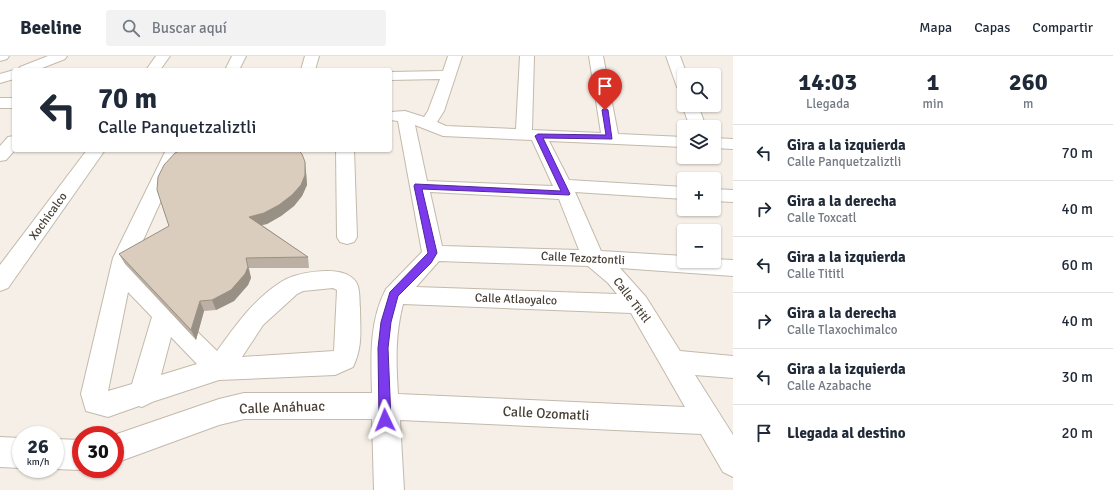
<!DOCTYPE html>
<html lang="es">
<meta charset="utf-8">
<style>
body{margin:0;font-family:Signika,sans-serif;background:#f2f2f3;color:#1f2937;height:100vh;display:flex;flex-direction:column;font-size:15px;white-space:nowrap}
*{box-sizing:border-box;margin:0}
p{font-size:13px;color:#747a83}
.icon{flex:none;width:22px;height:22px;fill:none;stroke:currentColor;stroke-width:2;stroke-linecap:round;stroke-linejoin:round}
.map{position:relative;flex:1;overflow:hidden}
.details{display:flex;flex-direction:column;background:#fff;width:380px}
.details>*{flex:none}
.hud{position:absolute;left:12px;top:12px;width:380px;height:84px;border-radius:4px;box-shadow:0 1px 3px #0004;background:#fff;color:#1f2937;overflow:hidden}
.buttons{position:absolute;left:677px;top:12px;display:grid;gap:8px}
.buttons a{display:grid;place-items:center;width:44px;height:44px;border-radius:4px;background:#fff;box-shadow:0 1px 3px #0004;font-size:20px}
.speed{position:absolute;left:12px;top:370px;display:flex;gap:8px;font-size:20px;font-weight:700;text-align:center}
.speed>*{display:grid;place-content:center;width:52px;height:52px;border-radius:50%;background:#fff;box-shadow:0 1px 3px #0004;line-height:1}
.speed small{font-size:10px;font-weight:400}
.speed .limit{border:6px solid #d22;background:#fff;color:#111}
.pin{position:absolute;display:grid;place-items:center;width:34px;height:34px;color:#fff;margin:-41px -17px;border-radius:50% 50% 50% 0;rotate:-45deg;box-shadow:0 0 4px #0007}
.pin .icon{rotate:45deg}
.me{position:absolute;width:44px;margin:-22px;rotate:358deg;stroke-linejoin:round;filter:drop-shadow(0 0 3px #0008)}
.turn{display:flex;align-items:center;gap:14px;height:84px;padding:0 20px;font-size:18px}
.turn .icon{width:52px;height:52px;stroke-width:2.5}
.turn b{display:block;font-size:28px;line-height:34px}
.eta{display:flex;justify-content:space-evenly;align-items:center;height:68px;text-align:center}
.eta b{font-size:24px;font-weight:700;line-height:28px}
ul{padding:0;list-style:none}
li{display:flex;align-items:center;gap:12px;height:56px;padding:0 20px;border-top:1px solid #e0e1e3}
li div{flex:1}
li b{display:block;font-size:15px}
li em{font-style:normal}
header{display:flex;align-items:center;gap:24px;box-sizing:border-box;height:56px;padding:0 20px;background:#fff;border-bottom:1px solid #e0e1e3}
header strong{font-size:19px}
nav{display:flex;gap:22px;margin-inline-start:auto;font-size:14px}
.search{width:280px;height:36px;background:#f2f2f3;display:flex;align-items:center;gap:10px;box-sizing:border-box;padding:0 14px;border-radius:4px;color:#747a83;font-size:15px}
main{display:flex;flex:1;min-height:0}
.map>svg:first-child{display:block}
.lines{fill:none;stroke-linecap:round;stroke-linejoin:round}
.minor-casing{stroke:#c4b9ab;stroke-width:2}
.minor{fill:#fff;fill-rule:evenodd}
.wall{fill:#bbb0a3}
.shaded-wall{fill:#999085}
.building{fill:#dacdbe;stroke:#999085}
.route{fill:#7c3aed;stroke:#51269a}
.labels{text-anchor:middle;stroke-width:4;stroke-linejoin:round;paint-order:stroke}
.street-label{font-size:12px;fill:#483f35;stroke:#fff}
.near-street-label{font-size:14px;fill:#483f35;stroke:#fff}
</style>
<header>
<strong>Beeline</strong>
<div class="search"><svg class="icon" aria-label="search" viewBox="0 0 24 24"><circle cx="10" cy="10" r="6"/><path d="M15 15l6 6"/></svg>Buscar aquí</div>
<nav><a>Mapa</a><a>Capas</a><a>Compartir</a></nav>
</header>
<main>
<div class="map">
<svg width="733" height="434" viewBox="0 0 733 434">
<rect width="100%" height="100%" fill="#f5efe7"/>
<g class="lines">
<defs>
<g id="minor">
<path d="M0,0H9L7,3L0,5Z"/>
<path d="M48,0H67L65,3L37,14H18L20,11Z"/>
<path d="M156,0H170L160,14H146Z"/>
<path d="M232,0H246L239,14H225Z"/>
<path d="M305,0H319L315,14H301Z"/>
<path d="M448,0H462L444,55L437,66L446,70L516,73L520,0H534L532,74L601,77L589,0H603L618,78L684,81V91L549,85L569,124L684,131V143L575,136L601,195L684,200V205H714V203L733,204V220L620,212L646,241L680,295L733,300V322L695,319L733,379V421L723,416L701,378L400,364L404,434H374L372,363H244L219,369L115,407L114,379L219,343L244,337H372C371,302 369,265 386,233L422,196L398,65L390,64V56L405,55L424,61L428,55L440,23L390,24V16L443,15ZM415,69L443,80L532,84L553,130L427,125ZM430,136L559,143L579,194L442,190ZM439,205L588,210L608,227L617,238L416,231ZM403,248L631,257L685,351L398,338C396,307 395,279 403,248Z"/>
<path d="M666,0H680L687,19H684V35L679,34L677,31Z"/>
<path d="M14,14V23L0,27V18Z"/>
<rect x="0" y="42" width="14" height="10"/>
<path d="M684,47V49H698L706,71H690L682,49Z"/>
<path d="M14,80L15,94L6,104L0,105V90L8,81Z"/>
<path d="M714,82L733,83V93L714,92Z"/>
<path d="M87,94H105L8,232L0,235V209Z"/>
<path d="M166,94H184L135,202L133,213L217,295C236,269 254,243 281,226C296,216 337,210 351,221C361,227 359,241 360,252C360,274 363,290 353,311L335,319L219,324L152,346L142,351L139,350L108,361L86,355L81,338L113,202ZM333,232L337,234L334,295L242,301L263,269L297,238L303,235ZM128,236L152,261L132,328L108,335ZM171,281L197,308L161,319Z"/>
<path d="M336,94H354L357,181L354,186L347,188L340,186L337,181Z"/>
<path d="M714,133L733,134V146L714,145Z"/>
<path d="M0,381L21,382V412L0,411Z"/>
<path d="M55,383L81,384V413H83L81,414L55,413Z"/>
</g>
</defs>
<use href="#minor" class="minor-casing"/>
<use href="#minor" class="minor"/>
</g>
<path class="wall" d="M306,116L307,129L302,140L294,150L281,160L267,168L262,169L308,201L309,212H249L251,222L248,229L234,245L216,254L204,255L196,284L125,208L119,198Z"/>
<g class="shaded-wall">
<path d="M305,106L306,116L307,129L302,140L294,150L281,160L267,168L252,171L249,161Z"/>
<path d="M246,202L251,222L248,229L234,245L216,254L212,244Z"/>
<path d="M200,245L204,255L196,284L191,274Z"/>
</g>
<path class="building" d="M181,94H298L302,98L305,106V119L301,129L292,139L279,149L264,157L249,161L308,201L246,202L248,211L245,218L231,234L212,244L200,245L191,274L119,198L169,170L157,134L158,121L164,109L175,97Z"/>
<path class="route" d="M605,52L608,54L612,83L543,82L570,138L569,139L422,133L437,197L431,207L398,240L391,266L388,292L391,364L389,368L385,369L381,368L379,364L378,292L381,266L390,236L428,197L414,130L415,128L561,135L535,80L538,78L606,79L602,54Z"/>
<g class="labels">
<g class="street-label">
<text transform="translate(48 160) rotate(-54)" y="4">Xochicalco</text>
<text transform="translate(583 202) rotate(3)" y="4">Calle Tezoztontli</text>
<text transform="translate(516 243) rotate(2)" y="4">Calle Atlaoyalco</text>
<text transform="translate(632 244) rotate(53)" y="4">Calle Tititl</text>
</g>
<g class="near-street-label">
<text transform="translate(282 351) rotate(-2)" y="5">Calle Anáhuac</text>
<text transform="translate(546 357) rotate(3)" y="5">Calle Ozomatli</text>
</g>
</g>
</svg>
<div class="buttons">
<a><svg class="icon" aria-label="search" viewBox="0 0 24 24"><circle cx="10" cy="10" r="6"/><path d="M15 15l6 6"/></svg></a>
<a><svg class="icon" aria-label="layers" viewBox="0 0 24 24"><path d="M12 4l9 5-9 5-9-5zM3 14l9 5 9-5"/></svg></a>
<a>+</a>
<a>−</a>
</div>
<div class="speed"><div>26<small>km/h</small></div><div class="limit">30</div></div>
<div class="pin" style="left:605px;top:54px;background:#d93025"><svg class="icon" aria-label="arrive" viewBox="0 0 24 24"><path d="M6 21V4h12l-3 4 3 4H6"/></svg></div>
<svg class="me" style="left:385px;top:364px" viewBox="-20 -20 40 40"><path d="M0-17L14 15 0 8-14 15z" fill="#7c3aed" stroke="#fff" stroke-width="4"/></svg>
<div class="hud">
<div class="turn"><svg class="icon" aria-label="left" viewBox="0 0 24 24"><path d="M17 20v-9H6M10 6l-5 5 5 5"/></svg><div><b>70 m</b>Calle Panquetzaliztli</div></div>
</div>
</div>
<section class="details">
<div class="eta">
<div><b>14:03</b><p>Llegada</p></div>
<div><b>1</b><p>min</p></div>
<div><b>260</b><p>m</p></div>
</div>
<ul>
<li><svg class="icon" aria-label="left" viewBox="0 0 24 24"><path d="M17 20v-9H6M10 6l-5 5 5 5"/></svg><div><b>Gira a la izquierda</b><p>Calle Panquetzaliztli</p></div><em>70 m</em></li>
<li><svg class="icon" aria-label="right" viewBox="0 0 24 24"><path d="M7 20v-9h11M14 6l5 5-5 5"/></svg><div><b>Gira a la derecha</b><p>Calle Toxcatl</p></div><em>40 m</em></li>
<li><svg class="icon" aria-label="left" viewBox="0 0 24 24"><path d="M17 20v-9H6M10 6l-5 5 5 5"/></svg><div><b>Gira a la izquierda</b><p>Calle Tititl</p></div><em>60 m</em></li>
<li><svg class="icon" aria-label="right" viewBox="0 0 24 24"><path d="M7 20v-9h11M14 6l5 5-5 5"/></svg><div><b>Gira a la derecha</b><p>Calle Tlaxochimalco</p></div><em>40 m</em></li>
<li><svg class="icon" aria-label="left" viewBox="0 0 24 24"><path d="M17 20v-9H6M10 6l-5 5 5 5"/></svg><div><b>Gira a la izquierda</b><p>Calle Azabache</p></div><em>30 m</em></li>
<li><svg class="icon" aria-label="arrive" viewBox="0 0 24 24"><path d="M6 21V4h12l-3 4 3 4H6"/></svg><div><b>Llegada al destino</b></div><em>20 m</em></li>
</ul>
</section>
</main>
